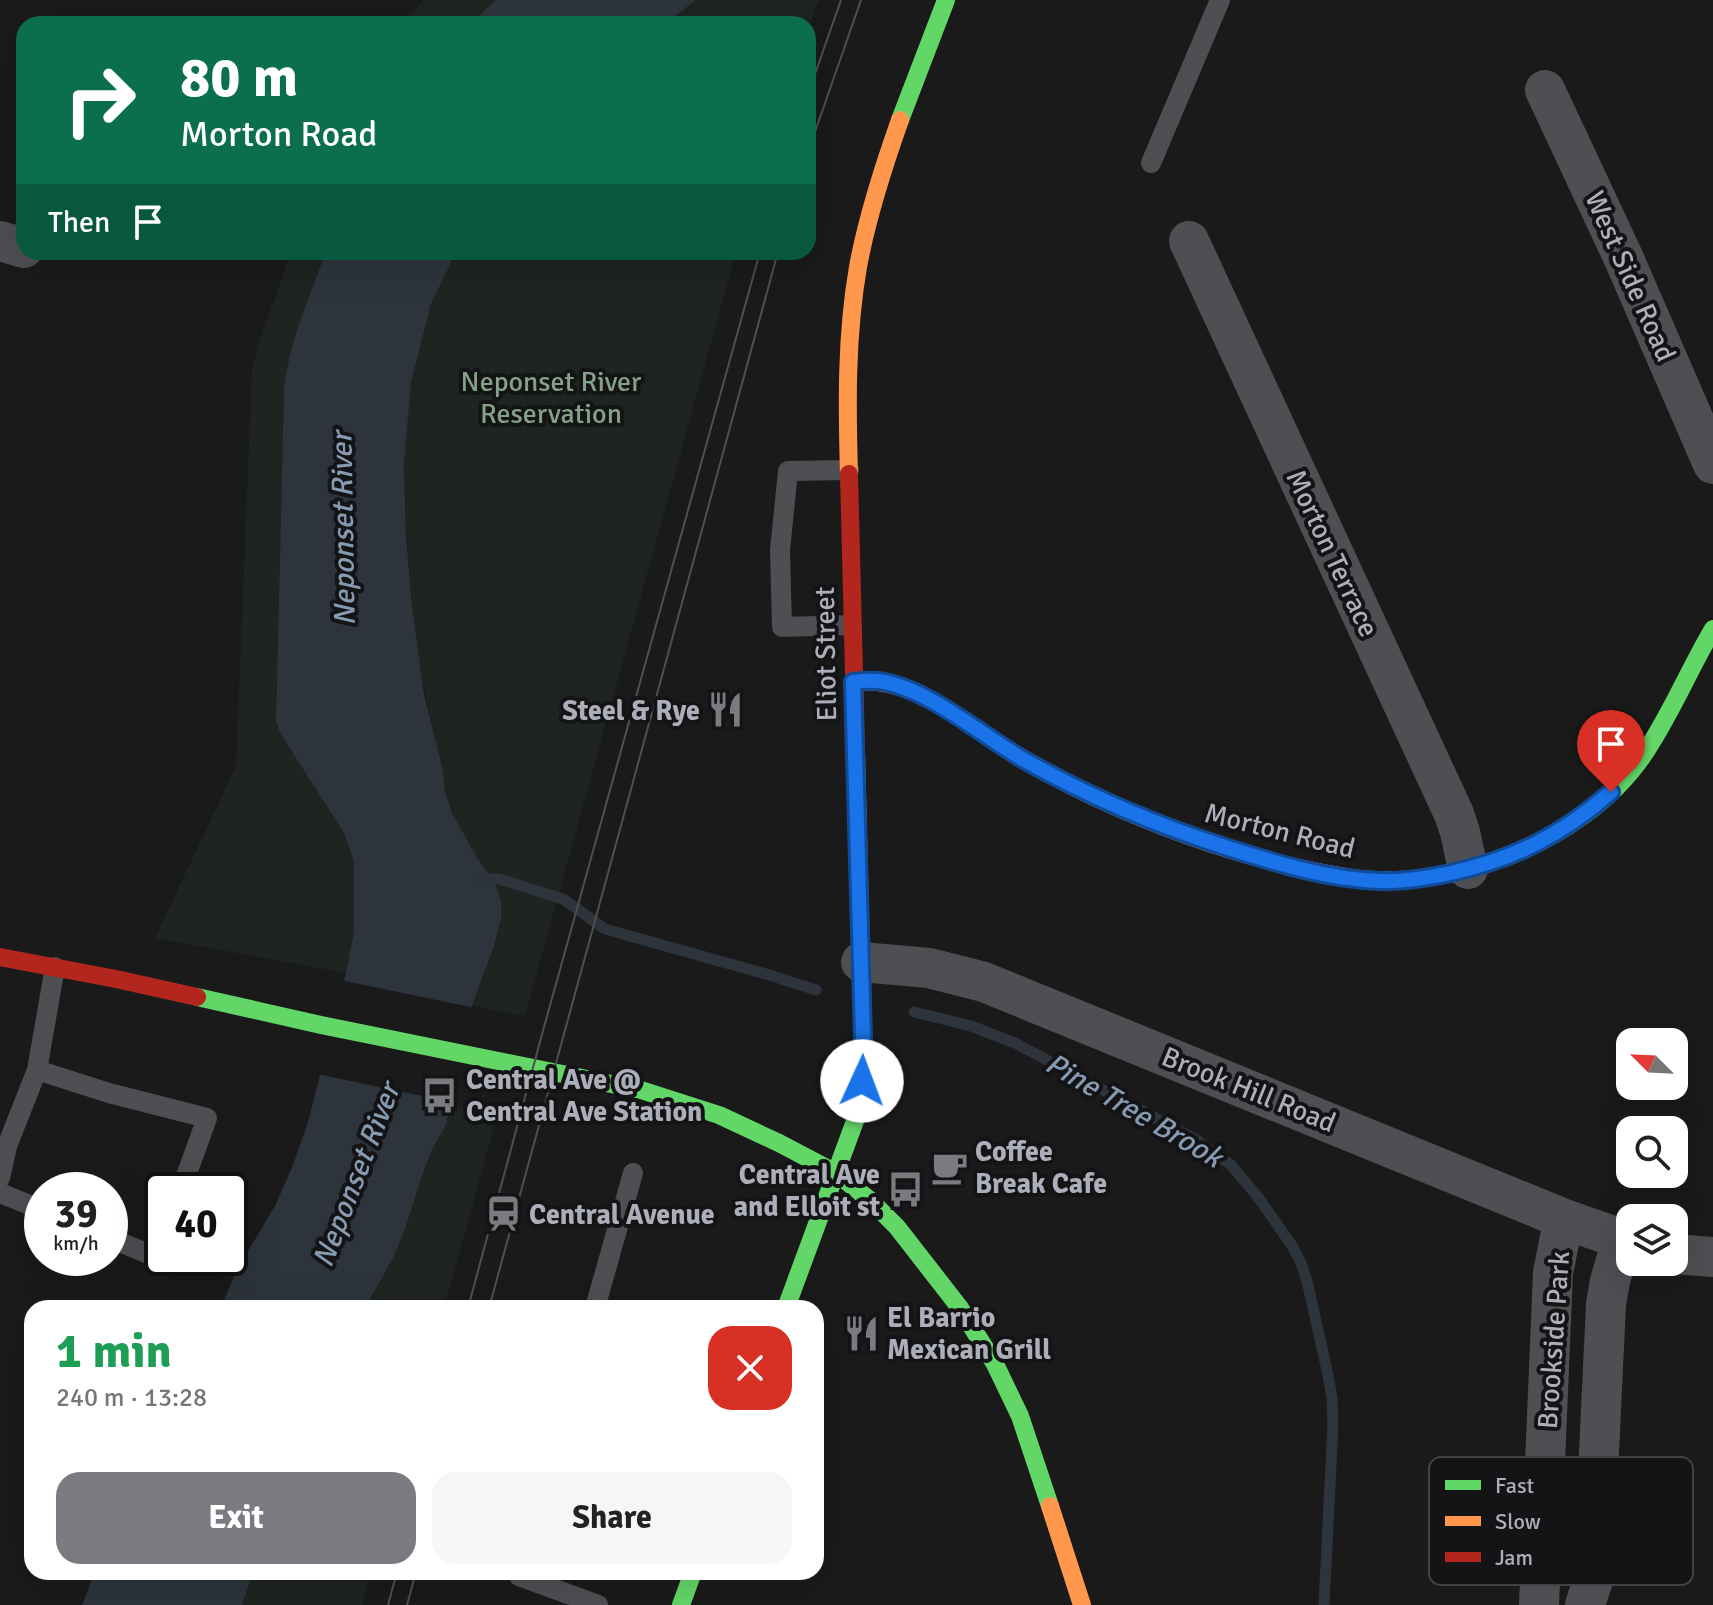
<!DOCTYPE html>
<meta charset="utf-8">
<style>
body{margin:0;font-family:Signika,sans-serif;background:#f6f6f6;color:#222;height:100vh;display:flex;flex-direction:column;font-size:30px;white-space:nowrap}
*{box-sizing:border-box;margin:0}
p{font-size:26px;color:#767676}
.icon{flex:none;width:44px;height:44px;fill:none;stroke:currentColor;stroke-width:2;stroke-linecap:round;stroke-linejoin:round}
.map{position:relative;flex:1;overflow:hidden}
.side{position:absolute;left:24px;top:1300px;width:800px;height:280px;display:flex;flex-direction:column;background:#fff;border-radius:24px;box-shadow:0 8px 32px #0002}
.side>*{flex:none}
.banner{position:absolute;left:16px;top:16px;width:800px;height:244px;border-radius:24px;box-shadow:0 8px 32px #0002;background:#0b6e4f;color:#fff;overflow:hidden}
.needle{width:52px;rotate:294deg}
.tools{position:absolute;left:1616px;top:1028px;display:grid;gap:16px}
.tools a{display:grid;place-items:center;width:72px;height:72px;border-radius:16px;background:#fff;box-shadow:0 8px 32px #0002;font-size:40px}
.speed{position:absolute;left:24px;top:1172px;display:flex;gap:16px;font-size:40px;font-weight:700;text-align:center}
.speed>*{display:grid;place-content:center;width:104px;height:104px;border-radius:50%;background:#fff;box-shadow:0 8px 32px #0002;line-height:1}
.speed small{font-size:20px;font-weight:400}
.speed .limit{border:4px solid #111;border-radius:12px;background:#fff;color:#111}
.pin{position:absolute;display:grid;place-items:center;width:68px;height:68px;color:#fff;margin:-82px -34px;border-radius:50% 50% 50% 0;rotate:-45deg;box-shadow:0 0 8px #0007}
.pin .icon{rotate:45deg}
.me{position:absolute;width:88px;margin:-44px;rotate:2deg;stroke-linejoin:round;filter:drop-shadow(0 0 6px #0008)}
.turn{display:flex;align-items:center;gap:28px;height:168px;padding:0 32px;font-size:36px}
.turn .icon{width:104px;height:104px;stroke-width:2.5}
.turn b{display:block;font-size:56px;line-height:68px}
.then{display:flex;align-items:center;height:76px;padding:0 32px;background:#0003;gap:16px;font-size:30px}
.round{display:grid;place-items:center;flex:none;width:84px;height:84px;border-radius:24px;background:#f6f6f6}
.summary{display:flex;align-items:center;justify-content:space-between;height:136px;padding:0 32px}
h1{font-size:48px;font-weight:700;line-height:60px;color:#1e9e55}
.action{display:flex;gap:16px;margin-top:auto;padding:16px 32px}
.action a{flex:1;height:92px;border-radius:24px;background:#797b81;color:#fff;font-size:32px;font-weight:700;line-height:92px;text-align:center}
.action a+a{background:#f6f6f6;color:#222}
.map>svg:first-child{display:block}
.green{fill:#1e241f}
.water{fill:#2d343b}
.pier{fill:#1a1a1a}
.lines{fill:none;stroke-linecap:round;stroke-linejoin:round}
.stream{stroke:#2d343b;stroke-width:11}
.lane{stroke:#4e4f52;stroke-width:20}
.street{stroke:#4e4f52;stroke-width:40}
.fast{stroke:#63d668;stroke-width:18}
.slow{stroke:#ff974d;stroke-width:18}
.jam{stroke:#b3261e;stroke-width:18}
.tram{stroke:#4e4f51;stroke-width:2}
.route-casing{stroke:#114b97;stroke-width:20}
.route{stroke:#1a73e8;stroke-width:14}
.labels{text-anchor:middle;stroke-width:8;stroke-linejoin:round;paint-order:stroke}
.street-label{font-size:28px;fill:#acafb9;stroke:#141416}
.park-label{font-size:28px;fill:#85a288;stroke:#141416}
.poi-label{font-size:28px;font-weight:bold;fill:#acafb9;stroke:#141416;text-anchor:start}
.water-label{font-size:30px;font-style:italic;fill:#869bb1;stroke:#141416}
.key{fill:#141416;stroke:#424247;stroke-width:2}
.key-label{font-size:22px;fill:#acafb9}
</style>
<div class="map">
<svg width="1713" height="1605" viewBox="0 0 1713 1605">
<rect width="100%" height="100%" fill="#1a1a1a"/>
<g class="green">
<path d="M424,0H496L470,24H401Z"/>
<path d="M696,0H819L808,29V24H665Z"/>
<path d="M291,252H326L295,337L284,388L276,721L280,733L344,833L354,862V931L346,973L155,938L236,766L252,368L259,343Z"/>
<path d="M456,252H736L525,1016L472,1006L485,973L494,882C478,860 461,835 451,809C442,787 441,762 435,738C421,681 413,623 409,565C404,504 402,443 410,383C417,337 434,292 456,252Z"/>
<path d="M452,1104L498,1113L444,1308H365L394,1256L405,1229L425,1167L433,1148L446,1125Z"/>
<path d="M253,1572H371L362,1605H242Z"/>
</g>
<g class="water">
<path d="M496,0H696L665,24H470Z"/>
<path d="M326,252H456L431,304L411,382L404,465L406,536L412,605L424,694L442,767L445,791L452,813L476,856L494,882L501,900V918L494,946L472,1006L446,1125L433,1148L425,1167L405,1229L394,1256L365,1308H221L236,1271L275,1206L293,1165L308,1122L346,973L354,931V862L344,833L280,733L276,721L284,388C290,341 309,297 326,252Z"/>
<path d="M95,1572H253L242,1605H82Z"/>
</g>
<path class="pier" d="M340,980L475,1008L456,1103L317,1074Z"/>
<g class="lines">
<g class="stream">
<path d="M478,879H499L563,899L605,929L766,974L816,990"/>
<path d="M914,1012L971,1026L1015,1043L1195,1139L1231,1165L1258,1197L1293,1247L1301,1263L1307,1281L1328,1375L1332,1398L1333,1424L1324,1605"/>
</g>
<g class="lane">
<path d="M1151,163L1220,0"/>
<path d="M849,470L788,471L780,550L782,627L852,625"/>
<path d="M37,1070L109,1093L207,1118L181,1190"/>
<path d="M0,1148L7,1146L37,1070L55,967"/>
<path d="M0,1178L7,1146"/>
<path d="M0,1193L42,1210"/>
<path d="M110,1238L158,1258L162,1245"/>
<path d="M595,1308L633,1173"/>
<path d="M521,1572L519,1576L598,1605"/>
</g>
<g class="street">
<path d="M1545,90L1624,259L1713,464"/>
<path d="M0,241L24,248"/>
<path d="M1189,241L1454,814L1460,832L1468,869"/>
<path d="M861,962L929,968L984,982L1567,1220L1630,1242"/>
<path d="M1674,1254L1713,1257"/>
<path d="M1539,1605L1553,1273L1560,1237L1567,1220"/>
<path d="M1585,1605L1593,1580L1606,1304L1610,1281L1622,1240"/>
</g>
<g class="fast">
<path d="M900,120L946,0"/>
<path d="M1345,877C1448,894 1581,844 1642,757C1670,717 1688,671 1713,629"/>
<path d="M197,997L321,1025L641,1090L719,1115L779,1143L836,1173L871,1201L897,1227L960,1308L995,1364L1020,1416L1050,1506"/>
<path d="M786,1308L855,1121L862,1081L863,1038L856,752"/>
<path d="M681,1605L693,1572"/>
</g>
<g class="slow">
<path d="M849,474C847,405 846,336 858,267C867,217 883,168 900,120"/>
<path d="M853,682C911,675 959,719 1005,748C1035,766 1065,783 1096,798C1174,834 1260,863 1345,877"/>
<path d="M1050,1506L1082,1605"/>
</g>
<g class="jam">
<path d="M849,474L856,752"/>
<path d="M0,957L116,979L197,997"/>
</g>
<g class="tram">
<path d="M808,94L841,0"/>
<path d="M808,152L861,0"/>
<path d="M468,1308L544,1027L760,252"/>
<path d="M489,1308L778,252"/>
<path d="M388,1605L397,1572"/>
<path d="M407,1605L416,1572"/>
</g>
</g>
<g class="lines">
<defs>
<path id="route" d="M862,1081L863,1038L853,682C861,681 870,680 878,681C927,687 982,736 1026,761C1090,797 1156,825 1225,847C1275,863 1327,879 1379,881C1403,882 1427,878 1451,873C1514,859 1562,835 1611,792"/>
</defs>
<use href="#route" class="route-casing"/>
<use href="#route" class="route"/>
</g>
<defs>
<symbol id="restaurant-bare" viewBox="-9 -9 18 18"><path d="M-5-6h1v4h1v-4h1v4h1v-4h1v5L-1.5 .5V6h-2V.5L-5-1ZM5-6V6H3V1.5H1.5Q1.5-4 5-6Z" fill="#797b81" stroke="#141416" stroke-width="2.5" paint-order="stroke"/></symbol>
<symbol id="bus-bare" viewBox="-9 -9 18 18"><path d="M-5-6H5V4H4V6H2V4H-2V6H-4V4H-5ZM-3.5-4V0h7V-4ZM-3.5 1.2v1.5H-2V1.2ZM2 1.2v1.5H3.5V1.2Z" fill="#797b81" stroke="#141416" stroke-width="2.5" paint-order="stroke"/></symbol>
<symbol id="cafe-bare" viewBox="-9 -9 18 18"><path d="M-5.5-4.5H6V0H3Q3 3.5 0 3.5H-2.5Q-5.5 3.5-5.5 0ZM3-3.2v2h1.7v-2ZM-6 4.5H4V6H-6Z" fill="#797b81" stroke="#141416" stroke-width="2.5" paint-order="stroke"/></symbol>
<symbol id="station-bare" viewBox="-9 -9 18 18"><path d="M-3-6H3Q5-6 5-4V2Q5 4 3 4L4.5 6H3L1.5 4h-3L-3 6H-4.5L-3 4Q-5 4-5 2V-4Q-5-6-3-6ZM-3.5-4v3h7v-3ZM-3.5 1v1.5H-2V1ZM2 1v1.5H3.5V1Z" fill="#797b81" stroke="#141416" stroke-width="2.5" paint-order="stroke"/></symbol>
</defs>
<g fill-rule="evenodd">
<use href="#restaurant-bare" x="700" y="684" width="51" height="51"/>
<use href="#bus-bare" x="414" y="1070" width="51" height="51"/>
<use href="#cafe-bare" x="924" y="1142" width="51" height="51"/>
<use href="#bus-bare" x="880" y="1164" width="51" height="51"/>
<use href="#station-bare" x="478" y="1188" width="51" height="51"/>
<use href="#restaurant-bare" x="836" y="1308" width="51" height="51"/>
</g>
<g class="labels">
<g class="street-label">
<text transform="translate(1631 276) rotate(66)" y="10">West Side Road</text>
<text transform="translate(1333 553) rotate(65)" y="10">Morton Terrace</text>
<text transform="translate(825 654) rotate(-91)" y="10">Eliot Street</text>
<text transform="translate(1280 830) rotate(14)" y="10">Morton Road</text>
<text transform="translate(1249 1089) rotate(22)" y="10">Brook Hill Road</text>
<text transform="translate(1553 1340) rotate(-86)" y="10">Brookside Park</text>
</g>
<g class="park-label">
<text x="551" y="391">Neponset River<tspan x="551" dy="32">Reservation</tspan></text>
</g>
<g class="poi-label">
<text x="700" y="720" text-anchor="end">Steel &amp; Rye</text>
<text x="466" y="1089">Central Ave @<tspan x="466" dy="32">Central Ave Station</tspan></text>
<text x="975" y="1161">Coffee<tspan x="975" dy="32">Break Cafe</tspan></text>
<text x="880" y="1184" text-anchor="end">Central Ave<tspan x="880" dy="32">and Elloit st</tspan></text>
<text x="529" y="1224">Central Avenue</text>
<text x="887" y="1327">El Barrio<tspan x="887" dy="32">Mexican Grill</tspan></text>
</g>
<g class="water-label">
<text transform="translate(343 529) rotate(-91)" y="10">Neponset River</text>
<text transform="translate(1134 1110) rotate(30)" y="10">Pine Tree Brook</text>
<text transform="translate(356 1175) rotate(-69)" y="10">Neponset River</text>
</g>
</g>
<rect x="1429" y="1457" width="264" height="128" rx="12" class="key"/>
<rect x="1445" y="1480" width="36" height="10" fill="#63d668"/>
<rect x="1445" y="1516" width="36" height="10" fill="#ff974d"/>
<rect x="1445" y="1552" width="36" height="10" fill="#b3261e"/>
<g class="key-label">
<text x="1495" y="1493">Fast</text>
<text x="1495" y="1529">Slow</text>
<text x="1495" y="1565">Jam</text>
</g>
</svg>
<div class="tools">
<a><svg class="needle" viewBox="-14 -14 28 28"><path d="M0-13l5 13h-10z" fill="#e53935"/><path d="M0 13l5-13h-10z" fill="#767676"/></svg></a>
<a><svg class="icon" aria-label="search" viewBox="0 0 24 24"><circle cx="10" cy="10" r="6"/><path d="M15 15l6 6"/></svg></a>
<a><svg class="icon" aria-label="layers" viewBox="0 0 24 24"><path d="M12 4l9 5-9 5-9-5zM3 14l9 5 9-5"/></svg></a>
</div>
<div class="speed"><div>39<small>km/h</small></div><div class="limit">40</div></div>
<div class="pin" style="left:1611px;top:792px;background:#d93025"><svg class="icon" aria-label="arrive" viewBox="0 0 24 24"><path d="M6 21V4h12l-3 4 3 4H6"/></svg></div>
<svg class="me" style="left:862px;top:1081px" viewBox="-20 -20 40 40"><circle r="19" fill="#fff"/><path d="M0-13L10 11 0 6-10 11z" fill="#1a73e8"/></svg>
<div class="banner">
<div class="turn"><svg class="icon" aria-label="right" viewBox="0 0 24 24"><path d="M7 20v-9h11M14 6l5 5-5 5"/></svg><div><b>80 m</b>Morton Road</div></div>
<div class="then">Then<svg class="icon" aria-label="arrive" viewBox="0 0 24 24"><path d="M6 21V4h12l-3 4 3 4H6"/></svg></div>
</div>
<section class="side">
<div class="summary"><div><h1>1 min</h1><p>240 m · 13:28</p></div><a class="round" style="background:#d93025;color:#fff"><svg class="icon" aria-label="close" viewBox="0 0 24 24"><path d="M6 6l12 12M18 6L6 18"/></svg></a></div>
<div class="action"><a>Exit</a><a>Share</a></div>
</section>
</div>
